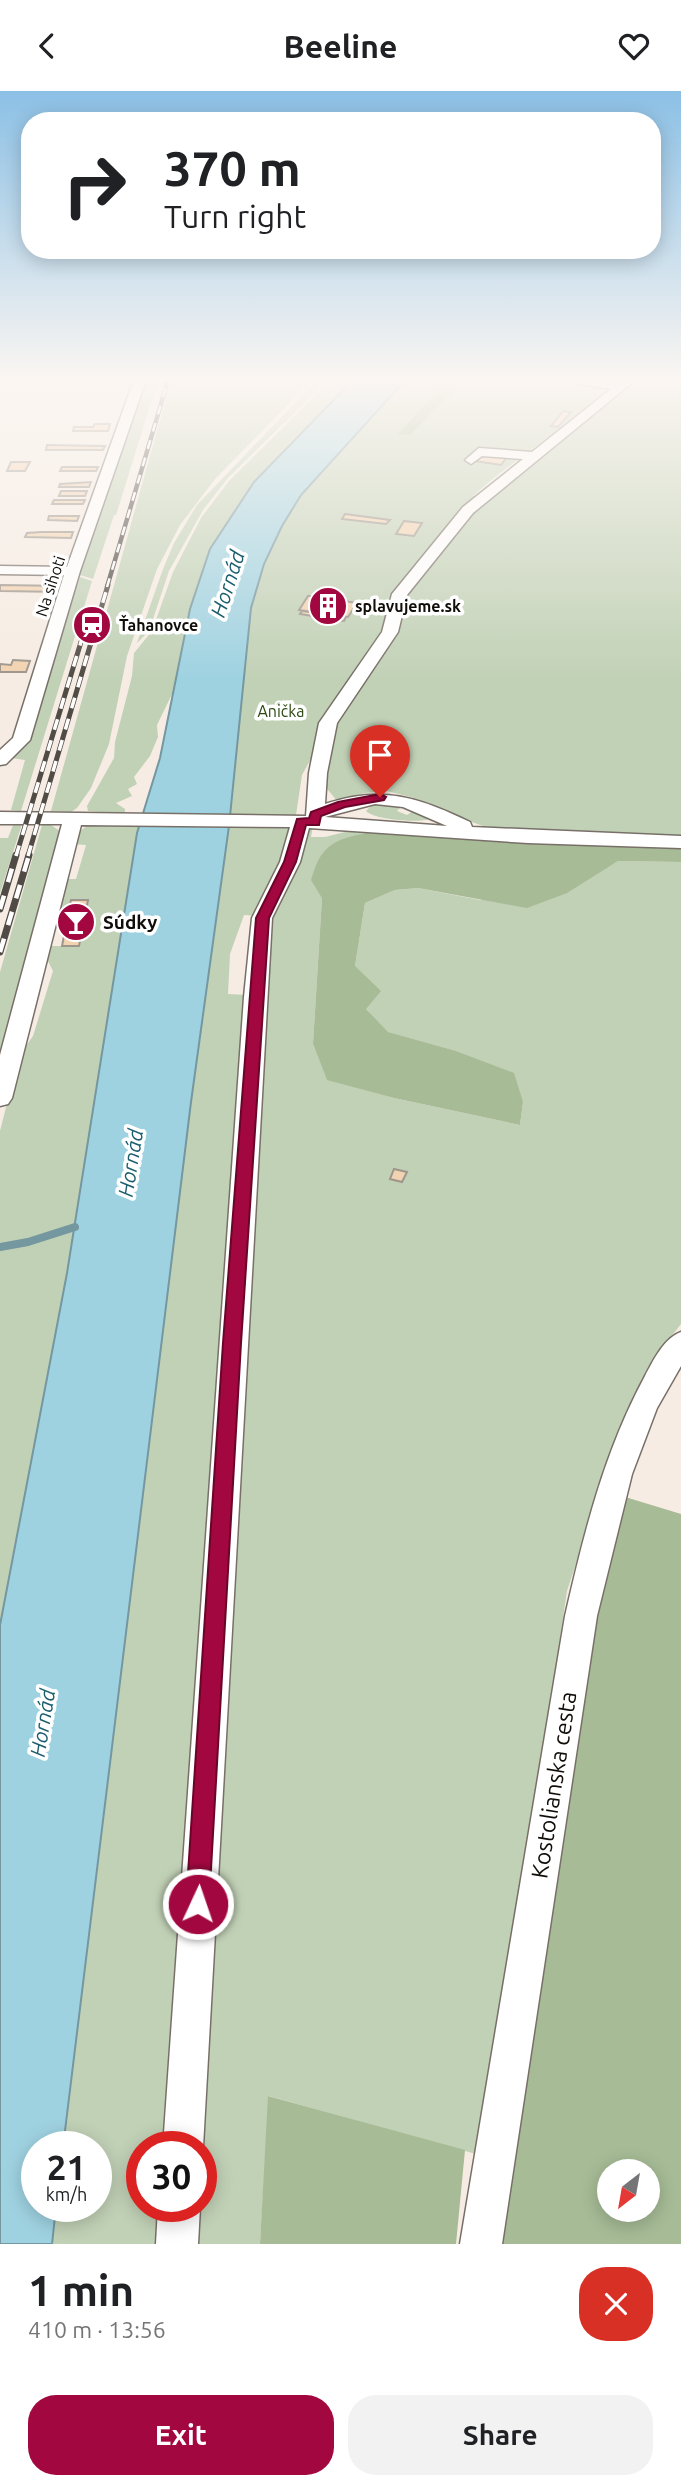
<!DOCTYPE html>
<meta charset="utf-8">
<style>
body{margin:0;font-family:Ubuntu,sans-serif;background:#f2f2f2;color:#202124;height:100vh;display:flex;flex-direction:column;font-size:26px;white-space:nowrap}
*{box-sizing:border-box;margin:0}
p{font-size:23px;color:#757577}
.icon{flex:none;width:38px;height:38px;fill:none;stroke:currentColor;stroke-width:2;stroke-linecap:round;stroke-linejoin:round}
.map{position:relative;height:2153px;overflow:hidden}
.details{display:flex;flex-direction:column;background:#fff;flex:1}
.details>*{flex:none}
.hud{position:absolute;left:21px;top:21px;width:640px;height:147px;border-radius:28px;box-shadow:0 4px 18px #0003;background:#fff;color:#202124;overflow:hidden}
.needle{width:46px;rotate:211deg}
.buttons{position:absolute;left:597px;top:2068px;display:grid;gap:14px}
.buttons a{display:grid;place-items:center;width:63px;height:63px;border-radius:50%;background:#fff;box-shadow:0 4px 18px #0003;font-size:35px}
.speed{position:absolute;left:21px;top:2040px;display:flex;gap:14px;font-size:35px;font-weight:700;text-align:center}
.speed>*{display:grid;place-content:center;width:91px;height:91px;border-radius:50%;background:#fff;box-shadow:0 4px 18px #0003;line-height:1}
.speed small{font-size:18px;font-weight:400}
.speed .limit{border:10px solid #d22;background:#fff;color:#111}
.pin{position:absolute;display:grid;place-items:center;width:60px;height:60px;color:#fff;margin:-72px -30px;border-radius:50% 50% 50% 0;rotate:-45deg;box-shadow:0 0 7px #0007}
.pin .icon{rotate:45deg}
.me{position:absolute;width:77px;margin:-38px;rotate:3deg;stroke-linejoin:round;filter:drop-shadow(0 0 5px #0008)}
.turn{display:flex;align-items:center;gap:24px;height:147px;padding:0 28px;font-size:32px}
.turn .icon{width:91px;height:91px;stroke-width:2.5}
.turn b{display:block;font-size:49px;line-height:60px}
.round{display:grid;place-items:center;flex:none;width:74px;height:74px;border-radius:28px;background:#f2f2f2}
.summary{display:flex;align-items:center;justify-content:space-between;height:119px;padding:0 28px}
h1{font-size:42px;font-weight:700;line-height:52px}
.cta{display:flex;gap:14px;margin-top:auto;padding:14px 28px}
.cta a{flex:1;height:80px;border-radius:28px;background:#a3073f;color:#fff;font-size:28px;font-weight:700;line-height:80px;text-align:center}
.cta a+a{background:#f2f2f2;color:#202124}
header{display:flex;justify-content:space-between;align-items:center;height:91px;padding:0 28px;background:#fff;font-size:32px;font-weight:700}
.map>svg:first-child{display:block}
.green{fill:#c1d1b6}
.forest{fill:#a6bb96;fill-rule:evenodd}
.water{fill:#9fd2e1;stroke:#7497a0;stroke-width:2}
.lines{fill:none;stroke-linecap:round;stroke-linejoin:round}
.stream{stroke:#7497a0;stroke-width:8}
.building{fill:#f2d3b1;stroke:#9e968c;stroke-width:2}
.minor-casing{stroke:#787068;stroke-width:3}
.minor{fill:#fff;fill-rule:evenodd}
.rail-far2-casing{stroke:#504b45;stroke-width:4.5}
.rail-far1-casing{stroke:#504b45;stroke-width:5}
.rail-casing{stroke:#504b45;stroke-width:7}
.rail-far2{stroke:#fff;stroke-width:2.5;stroke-dasharray:9;stroke-linecap:butt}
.rail-far1{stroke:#fff;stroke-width:3.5;stroke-dasharray:11;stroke-linecap:butt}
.rail{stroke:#fff;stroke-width:4.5;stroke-dasharray:14;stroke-linecap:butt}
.route{fill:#a3073f;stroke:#6a0529;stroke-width:2}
.labels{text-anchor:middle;stroke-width:7;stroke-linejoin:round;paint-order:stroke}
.far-street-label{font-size:16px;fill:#110e0a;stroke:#fff}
.far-poi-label{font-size:16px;font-weight:bold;fill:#110e0a;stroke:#fff;text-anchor:start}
.far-park-label{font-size:16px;fill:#2d4811;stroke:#fff}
.poi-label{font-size:19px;font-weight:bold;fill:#110e0a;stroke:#fff;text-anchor:start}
.water-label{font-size:21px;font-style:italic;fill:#1b5e6e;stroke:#fff}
.near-street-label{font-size:23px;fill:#110e0a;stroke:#fff}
</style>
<header><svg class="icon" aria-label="back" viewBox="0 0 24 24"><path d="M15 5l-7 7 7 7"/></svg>Beeline<svg class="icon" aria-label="heart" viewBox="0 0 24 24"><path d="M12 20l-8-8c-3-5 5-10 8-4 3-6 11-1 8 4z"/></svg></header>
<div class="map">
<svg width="681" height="2153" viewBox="0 0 681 2153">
<rect width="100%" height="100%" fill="#f6ece3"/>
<g class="green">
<path d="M145,286H159L116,424H114L93,488L80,484Z"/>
<path d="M172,286H315L215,388L180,434L157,478L127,565L109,653L91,697L77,717L71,721L51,720Z"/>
<path d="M320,286H331L228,387L203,419L169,480L149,540L137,552L163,478L174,452L197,414Z"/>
<path d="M334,286H356L254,391L210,458L190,518L174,599L157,634L158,646L150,665L134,686L137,693L128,698L132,705L116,712L125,718V723L88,720L87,715L114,667L115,651L132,585L134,562L152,540L173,481L201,427L229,390Z"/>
<path d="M408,286H577L573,290L609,296L603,301L607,302C563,337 516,367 473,405L476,406L449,433L389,507L383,534L386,536L322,626L313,664L302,684L296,724H230L251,517L264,473L282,435L301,404Z"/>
<path d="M639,286L681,292V746L492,738L457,726L414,707L387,700L365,702L337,710L324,694L333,638L348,608L397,545L406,504L477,417Z"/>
<path d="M80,486L92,490L21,720L11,719L25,669L10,667L27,651Z"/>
<path d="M373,713L401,716L397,720L407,724L413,720L430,728C417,732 375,729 366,720Z"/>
<path d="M22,733L0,802V747H8L13,734Z"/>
<path d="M89,733H140L137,743L67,1182L0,1534V1040L19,965L33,945L53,880L47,868L50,855H79L88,809H71L68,826C54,815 59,803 62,788H76L86,754L72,753L79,741Z"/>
<path d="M42,734H51L61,741L0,980V881Z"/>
<path d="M229,735H290L294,740L259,825L244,824L230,863L228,903L247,904L169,2056H142V2116H165L163,2153H52L56,2116H96V2056H63L191,1011Z"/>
<path d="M313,735L311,746H325L357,738L392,739L322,807L313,953L327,988L394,1007L520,1034L523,1011L453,959L387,941L366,918L355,875L365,812L395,799L418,797L480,809L593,784L618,770L681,771V1233L659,1261L626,1321L567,1500L483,2065L269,2005L260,2153H191L193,2116H201V2056H196L268,828L305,741Z"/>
</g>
<g class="forest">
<path d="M450,286H467L410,344L398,343Z"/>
<path d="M392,739L681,756V771L618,770L567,802L527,817L418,797L395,799L365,812L355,875L381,900L366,918L388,941L453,959L514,982L523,1011L520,1034L394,1007L327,989L313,953L322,807L311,789C314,780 317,769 323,762C337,743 371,742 392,739Z"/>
<path d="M612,1402L681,1423V2153H481ZM609,2081H648V2119H609Z"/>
<path d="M268,2005L465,2059L456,2153H260Z"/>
</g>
<path class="water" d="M356,286H408L301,404L282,435L264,473L251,517L229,735L191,1011L63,2056H37V2116H56L52,2153H0V1534L67,1182L137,742L160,667L190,518L210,458L254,391Z"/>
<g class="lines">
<path class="stream" d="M0,1156L28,1151L75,1136"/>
</g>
<g class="building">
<path d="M563,320L571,321L558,336L551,335Z"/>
<path d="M95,333H110L108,340H73L74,336H93Z"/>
<path d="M47,354L105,355L103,359H46Z"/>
<path d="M481,362L507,366L501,374L475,370Z"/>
<path d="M11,371H30L25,380H7Z"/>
<path d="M62,376H98L96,380H60Z"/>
<path d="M91,391L89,396H59L60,393Z"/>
<path d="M61,400H87L85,405H59Z"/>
<path d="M54,409H85L83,413H52Z"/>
<path d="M345,423L390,429L386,433L342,428Z"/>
<path d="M49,425H79L77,430L48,429Z"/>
<path d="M404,430L422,432L414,445L396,443Z"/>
<path d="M41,441H73L71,447L25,446L27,442Z"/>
<path d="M0,494L65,495L63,501L0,500Z"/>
<path d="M308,505H311L357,512L348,526L299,519Z"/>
<path d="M302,520L346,526L344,530L300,523Z"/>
<path d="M13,569L30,570L26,581H0V573L11,574Z"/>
<path d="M71,809H88L79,855H62Z"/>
<path d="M394,1078L407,1081L402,1091L390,1088Z"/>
</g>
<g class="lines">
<defs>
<g id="minor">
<path d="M135,286H147L80,480L30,649L6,673L0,674V659L13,647L64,484L0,483V475L67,476Z"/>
<path d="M577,286L618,292L625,286H639L473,422L407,504L398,541L337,632L327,682L325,713C382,694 418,706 470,731L472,736L681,745V757L528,752L309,737L300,771L272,827L203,2056L201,2061V2056H163L244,906L252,827L280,771L290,736L81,734L12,1007L8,1013L0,1015V964L62,733H0V721L306,725L309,682L319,632L382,541L392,503L463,416L523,368L482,365L471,373L465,369L479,357L532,361L611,298L576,292L574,290ZM375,713L403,716L447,735L325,726Z"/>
<path d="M681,1241V1275L657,1317L632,1383L597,1525L502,2153H460L565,1525C584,1442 604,1361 645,1285C653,1270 664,1247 681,1241Z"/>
<path d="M158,2116H200L198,2153H156Z"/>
</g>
</defs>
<use href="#minor" class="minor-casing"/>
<use href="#minor" class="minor"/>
<defs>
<path id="rail-far2" d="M107,496L169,286"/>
<g id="rail-far1">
<path d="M16,765L84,541"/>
<path d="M28,765L108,494"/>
</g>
<g id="rail">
<path d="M0,818L16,764"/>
<path d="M0,861L29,764"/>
</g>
</defs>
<use href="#rail-far2" class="rail-far2-casing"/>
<use href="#rail-far1" class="rail-far1-casing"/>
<use href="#rail" class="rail-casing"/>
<use href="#rail-far2" class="rail-far2"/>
<use href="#rail-far1" class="rail-far1"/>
<use href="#rail" class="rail"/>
</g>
<linearGradient id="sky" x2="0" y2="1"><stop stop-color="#8bc0e5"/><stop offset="0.49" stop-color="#fbf6f2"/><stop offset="1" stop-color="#fbf6f2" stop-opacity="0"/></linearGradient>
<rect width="681" height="588" fill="url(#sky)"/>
<path class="route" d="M380,703L386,706L384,709L345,716L321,725L319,734H306L296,771L269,827L241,1252L209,1813L206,1821L198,1825L189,1821L186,1813L223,1252L256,827L284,771L297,728L309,727L311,721L338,711Z"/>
<defs>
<symbol id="building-disc" viewBox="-11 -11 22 22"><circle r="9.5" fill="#a3073f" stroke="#fff"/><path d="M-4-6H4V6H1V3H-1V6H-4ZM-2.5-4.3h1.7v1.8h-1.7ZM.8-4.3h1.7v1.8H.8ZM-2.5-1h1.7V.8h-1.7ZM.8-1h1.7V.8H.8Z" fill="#fff"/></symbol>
<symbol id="station-disc" viewBox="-11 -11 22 22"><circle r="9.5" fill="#a3073f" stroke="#fff"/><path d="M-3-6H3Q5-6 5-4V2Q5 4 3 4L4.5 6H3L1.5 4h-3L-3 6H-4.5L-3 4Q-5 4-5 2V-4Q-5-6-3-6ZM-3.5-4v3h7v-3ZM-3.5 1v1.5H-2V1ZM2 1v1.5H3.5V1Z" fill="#fff"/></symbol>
<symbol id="bar-disc" viewBox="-11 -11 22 22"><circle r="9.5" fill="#a3073f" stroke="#fff"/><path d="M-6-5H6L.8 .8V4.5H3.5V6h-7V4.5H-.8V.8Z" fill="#fff"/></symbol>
</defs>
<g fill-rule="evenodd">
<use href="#building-disc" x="306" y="493" width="44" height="44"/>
<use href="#station-disc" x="70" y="512" width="44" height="44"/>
<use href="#bar-disc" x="54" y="809" width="44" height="44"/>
</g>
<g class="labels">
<g class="far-street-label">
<text transform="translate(50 495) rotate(-72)" y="6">Na sihoti</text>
</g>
<g class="far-poi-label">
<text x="355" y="521">splavujeme.sk</text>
<text x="119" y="540">Ťahanovce</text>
</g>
<g class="far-park-label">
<text x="281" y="626">Anička</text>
</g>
<g class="poi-label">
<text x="103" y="838">Súdky</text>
</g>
<g class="water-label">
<text transform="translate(228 493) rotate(-72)" y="7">Hornád</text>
<text transform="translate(131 1072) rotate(-81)" y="7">Hornád</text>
<text transform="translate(43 1632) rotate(-81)" y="7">Hornád</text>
</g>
<g class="near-street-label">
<text transform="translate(554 1694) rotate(-81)" y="8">Kostolianska cesta</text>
</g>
</g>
</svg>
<div class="buttons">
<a><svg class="needle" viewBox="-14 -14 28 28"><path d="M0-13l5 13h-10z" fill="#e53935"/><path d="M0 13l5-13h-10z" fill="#757577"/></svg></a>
</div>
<div class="speed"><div>21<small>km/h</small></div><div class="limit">30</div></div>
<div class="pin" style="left:380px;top:706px;background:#d93025"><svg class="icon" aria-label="arrive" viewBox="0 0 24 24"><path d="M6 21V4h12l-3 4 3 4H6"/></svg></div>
<svg class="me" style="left:198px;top:1813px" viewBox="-20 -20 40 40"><circle r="17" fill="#a3073f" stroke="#fff" stroke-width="3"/><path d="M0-11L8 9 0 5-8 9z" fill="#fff"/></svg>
<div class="hud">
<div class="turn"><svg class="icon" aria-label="right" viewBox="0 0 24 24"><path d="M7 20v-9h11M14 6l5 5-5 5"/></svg><div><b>370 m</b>Turn right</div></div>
</div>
</div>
<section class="details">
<div class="summary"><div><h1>1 min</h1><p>410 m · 13:56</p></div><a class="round" style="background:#d93025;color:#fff"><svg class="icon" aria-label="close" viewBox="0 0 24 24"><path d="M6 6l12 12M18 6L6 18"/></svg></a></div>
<div class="cta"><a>Exit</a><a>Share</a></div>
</section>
